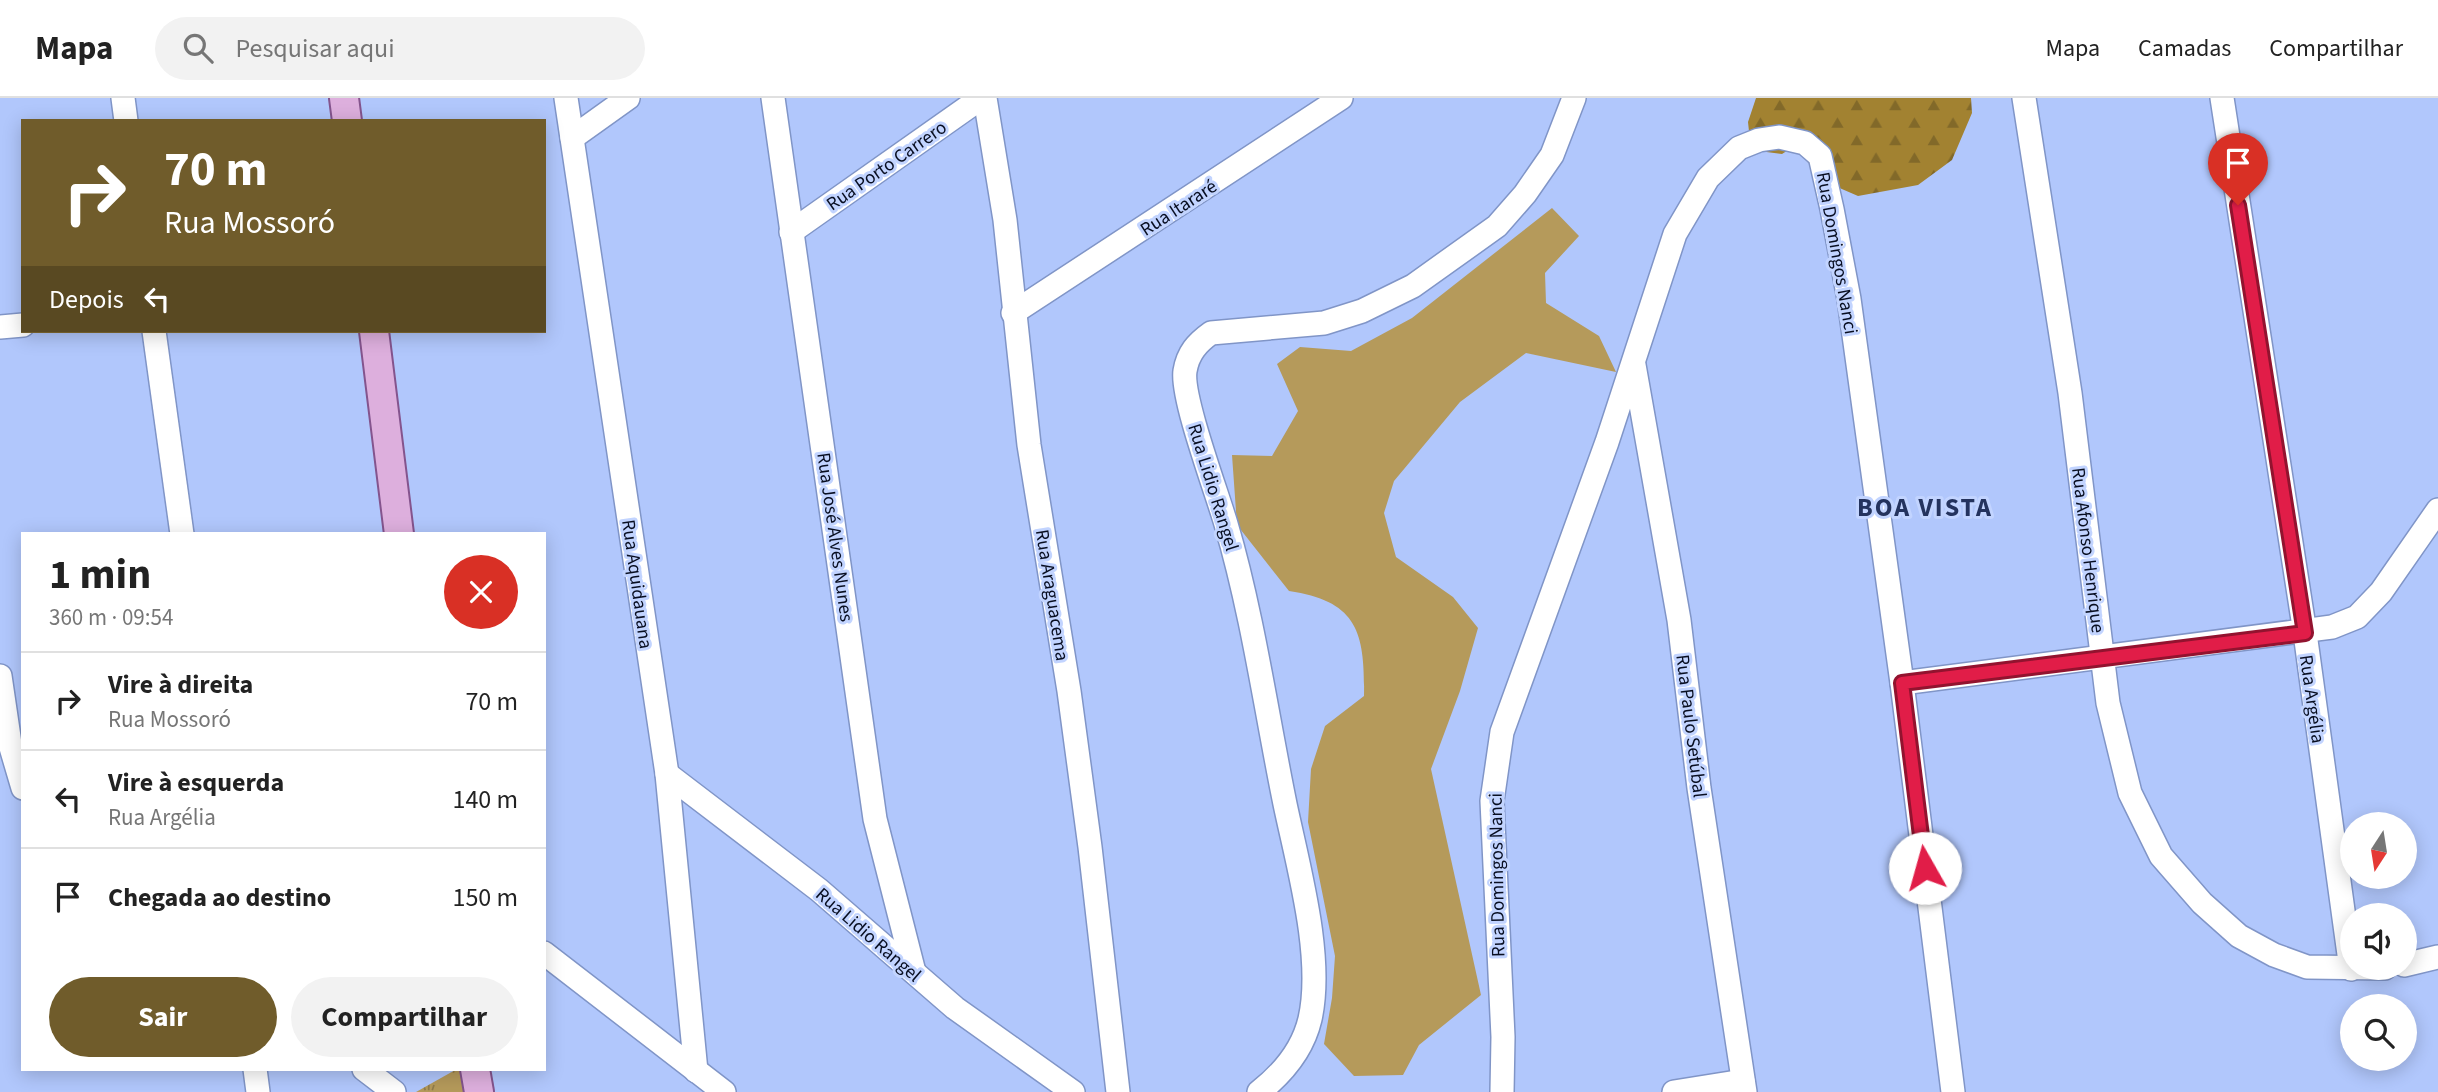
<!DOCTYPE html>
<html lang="pt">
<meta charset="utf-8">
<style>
body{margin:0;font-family:"Source Sans 3",sans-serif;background:#f2f2f2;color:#222;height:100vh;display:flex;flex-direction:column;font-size:26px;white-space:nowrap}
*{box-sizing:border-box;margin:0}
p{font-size:23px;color:#767676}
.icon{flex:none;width:38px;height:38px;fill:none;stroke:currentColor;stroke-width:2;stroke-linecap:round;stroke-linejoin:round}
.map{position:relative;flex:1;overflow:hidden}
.side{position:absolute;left:21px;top:434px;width:525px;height:539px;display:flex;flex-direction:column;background:#fff;border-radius:0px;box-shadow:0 4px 18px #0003}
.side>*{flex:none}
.hud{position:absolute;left:21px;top:21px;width:525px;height:214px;border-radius:0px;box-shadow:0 4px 18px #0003;background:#705c2b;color:#fff;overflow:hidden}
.needle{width:46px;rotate:192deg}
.tools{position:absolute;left:2340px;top:714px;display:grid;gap:14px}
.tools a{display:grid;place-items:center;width:77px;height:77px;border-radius:50%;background:#fff;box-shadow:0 4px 18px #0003;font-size:35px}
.pin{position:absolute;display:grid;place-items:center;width:60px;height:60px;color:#fff;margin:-72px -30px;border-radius:50% 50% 50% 0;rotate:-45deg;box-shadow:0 0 7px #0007}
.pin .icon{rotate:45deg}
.me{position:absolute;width:77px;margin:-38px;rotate:353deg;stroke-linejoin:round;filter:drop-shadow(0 0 5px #0008)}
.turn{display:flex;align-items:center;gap:24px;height:147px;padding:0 28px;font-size:32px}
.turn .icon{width:91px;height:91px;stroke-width:2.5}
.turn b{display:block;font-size:49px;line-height:60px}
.then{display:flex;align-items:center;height:66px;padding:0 28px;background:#0003;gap:14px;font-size:26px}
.round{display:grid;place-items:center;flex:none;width:74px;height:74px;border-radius:37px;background:#f2f2f2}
.overview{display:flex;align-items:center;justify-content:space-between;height:119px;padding:0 28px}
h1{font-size:42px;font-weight:700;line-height:52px}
.action{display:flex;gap:14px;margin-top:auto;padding:14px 28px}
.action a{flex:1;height:80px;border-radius:42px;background:#705c2b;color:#fff;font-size:28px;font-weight:700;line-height:80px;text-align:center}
.action a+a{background:#f2f2f2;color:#222}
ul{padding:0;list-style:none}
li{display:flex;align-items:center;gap:21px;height:98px;padding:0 28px;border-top:2px solid #e0e0e0}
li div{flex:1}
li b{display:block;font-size:26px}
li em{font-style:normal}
header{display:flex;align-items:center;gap:42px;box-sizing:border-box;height:98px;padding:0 35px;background:#fff;border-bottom:2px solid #e0e0e0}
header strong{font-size:33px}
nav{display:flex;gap:38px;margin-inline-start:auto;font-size:24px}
.search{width:490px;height:63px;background:#f2f2f2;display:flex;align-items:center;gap:18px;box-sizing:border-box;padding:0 24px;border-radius:38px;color:#767676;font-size:26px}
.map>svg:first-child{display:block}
.grass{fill:#b59a5b}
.forest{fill:url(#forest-firs)}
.park{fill:url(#park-tufts)}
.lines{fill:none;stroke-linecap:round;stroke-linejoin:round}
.minor-casing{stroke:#8095c7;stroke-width:26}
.major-casing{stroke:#84548d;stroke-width:32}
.minor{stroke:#fff;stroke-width:23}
.major{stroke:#ddafdd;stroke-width:28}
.route-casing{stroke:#92132f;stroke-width:18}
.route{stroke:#e11d48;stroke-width:12}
.labels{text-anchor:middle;stroke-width:6;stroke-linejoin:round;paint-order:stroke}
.street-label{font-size:19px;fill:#080e21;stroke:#c2d4ff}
.district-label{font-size:26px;font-weight:bold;letter-spacing:2px;fill:#24335e;stroke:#c2d4ff}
</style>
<header>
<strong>Mapa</strong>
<div class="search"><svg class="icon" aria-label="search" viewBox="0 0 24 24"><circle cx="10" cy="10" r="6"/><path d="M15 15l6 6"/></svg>Pesquisar aqui</div>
<nav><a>Mapa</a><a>Camadas</a><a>Compartilhar</a></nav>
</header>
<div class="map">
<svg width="2438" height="994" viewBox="0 0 2438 994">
<defs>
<pattern id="forest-firs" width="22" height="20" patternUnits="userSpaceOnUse" patternTransform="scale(1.75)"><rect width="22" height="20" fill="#a28231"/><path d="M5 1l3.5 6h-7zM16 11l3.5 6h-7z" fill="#826929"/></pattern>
<pattern id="park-tufts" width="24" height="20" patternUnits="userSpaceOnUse" patternTransform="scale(1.75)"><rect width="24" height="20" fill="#b59a5b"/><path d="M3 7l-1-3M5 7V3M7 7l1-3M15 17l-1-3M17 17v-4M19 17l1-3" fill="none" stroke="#917c4b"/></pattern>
</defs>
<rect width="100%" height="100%" fill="#b1c7fc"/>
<path class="grass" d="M1552,110L1579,138L1545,175L1546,205L1599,238L1616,274L1526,255L1460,304L1394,383L1384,415L1396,459L1453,499L1478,530L1460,593L1431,671L1481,897L1419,947L1403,977L1354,978L1324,946L1332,900L1335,858L1308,724L1311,671L1325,628L1364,598C1365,535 1358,503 1289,493L1237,427L1232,357L1272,358L1298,313L1277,266L1300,249L1351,253L1412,220Z"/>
<path class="forest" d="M1756,0H1971L1972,15L1952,62L1918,87L1858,98L1828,85L1793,49L1782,56L1751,52L1748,24Z"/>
<path class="park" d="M457,971H461L464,994H416Z"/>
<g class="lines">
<defs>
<g id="minor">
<path d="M123,0L126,23"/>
<path d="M566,0L667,676L696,973"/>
<path d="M773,0L875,721L914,874"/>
<path d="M985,0L1005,122L1029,347L1069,593L1090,749L1118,994"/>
<path d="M2024,0L2070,295L2108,605L2130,695L2161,758L2202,805L2239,838L2274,857L2307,869L2385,870"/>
<path d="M2222,0L2305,535L2351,871"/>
<path d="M572,40L628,0"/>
<path d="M791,134L981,0"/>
<path d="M1013,215L1341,0"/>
<path d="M0,229L23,227"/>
<path d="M154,233L182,436"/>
<path d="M1634,267L1679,522L1699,690L1745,994"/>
<path d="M0,578L10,646L23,690"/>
<path d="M1902,585L2332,529L2357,519L2381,494L2438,412"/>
<path d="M667,676L819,792L955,910L1073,994"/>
<path d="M544,855L724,994"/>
<path d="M2404,867L2438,859"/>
<path d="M255,971L258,994"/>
<path d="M364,971L394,994"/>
<path d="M1259,994C1282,976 1303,951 1310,921C1324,859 1298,768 1285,706C1266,613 1253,518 1226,426C1217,395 1181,299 1185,273C1188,255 1197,245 1211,235L1324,225L1362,213L1413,188L1497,128L1525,96L1552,57L1574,0"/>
<path d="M1502,994L1503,939L1492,703L1502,634L1607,344L1675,136L1708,80L1739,50L1759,42L1779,39L1805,45L1820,58L1832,111L1849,201L1902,585L1953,994"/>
<path d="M1674,994L1743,983"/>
</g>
<g id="major">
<path d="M344,0L347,23"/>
<path d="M374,233L399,436"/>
<path d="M475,971L479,994"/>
</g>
</defs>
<use href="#minor" class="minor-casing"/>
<use href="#major" class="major-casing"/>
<use href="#minor" class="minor"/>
<use href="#major" class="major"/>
</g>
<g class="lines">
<defs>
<path id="route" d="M1925,770L1902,585L2305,535L2238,107"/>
</defs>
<use href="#route" class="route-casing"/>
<use href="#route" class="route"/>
</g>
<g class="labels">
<g class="street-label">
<text transform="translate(886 67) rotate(-35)" y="7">Rua Porto Carrero</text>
<text transform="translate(1178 109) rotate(-33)" y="7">Rua Itararé</text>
<text transform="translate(1838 155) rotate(80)" y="7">Rua Domingos Nanci</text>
<text transform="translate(1214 389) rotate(73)" y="7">Rua Lidio Rangel</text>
<text transform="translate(836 439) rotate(82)" y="7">Rua José Alves Nunes</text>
<text transform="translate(2089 452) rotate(83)" y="7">Rua Afonso Henrique</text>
<text transform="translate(638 486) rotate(82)" y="7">Rua Aquidauana</text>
<text transform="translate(1053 497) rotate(81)" y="7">Rua Araguacema</text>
<text transform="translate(2313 601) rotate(82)" y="7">Rua Argélia</text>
<text transform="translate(1692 628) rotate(83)" y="7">Rua Paulo Setúbal</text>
<text transform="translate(1496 777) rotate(-91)" y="7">Rua Domingos Nanci</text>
<text transform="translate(869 836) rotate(41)" y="7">Rua Lidio Rangel</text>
</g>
<g class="district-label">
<text x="1925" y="418">BOA VISTA</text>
</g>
</g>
</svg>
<div class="tools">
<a><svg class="needle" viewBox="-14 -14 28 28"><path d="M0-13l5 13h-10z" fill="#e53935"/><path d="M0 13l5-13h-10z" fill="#767676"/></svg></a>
<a><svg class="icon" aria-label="sound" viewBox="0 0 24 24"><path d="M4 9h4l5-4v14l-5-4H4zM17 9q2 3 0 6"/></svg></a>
<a><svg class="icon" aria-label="search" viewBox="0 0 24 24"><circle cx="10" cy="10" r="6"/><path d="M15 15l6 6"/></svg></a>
</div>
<div class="pin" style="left:2238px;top:107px;background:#d93025"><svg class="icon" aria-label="arrive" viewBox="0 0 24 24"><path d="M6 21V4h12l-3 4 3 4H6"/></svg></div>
<svg class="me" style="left:1925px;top:770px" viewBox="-20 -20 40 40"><circle r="19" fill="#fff"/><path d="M0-13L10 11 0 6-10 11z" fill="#e11d48"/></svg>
<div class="hud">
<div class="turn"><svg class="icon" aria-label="right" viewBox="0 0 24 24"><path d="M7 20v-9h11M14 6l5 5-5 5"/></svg><div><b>70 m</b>Rua Mossoró</div></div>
<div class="then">Depois<svg class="icon" aria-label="left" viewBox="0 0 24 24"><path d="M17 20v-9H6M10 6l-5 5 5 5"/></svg></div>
</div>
<section class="side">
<div class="overview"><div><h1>1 min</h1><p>360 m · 09:54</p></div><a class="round" style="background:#d93025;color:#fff"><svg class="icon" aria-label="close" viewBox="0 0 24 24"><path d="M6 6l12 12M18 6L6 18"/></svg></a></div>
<ul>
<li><svg class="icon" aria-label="right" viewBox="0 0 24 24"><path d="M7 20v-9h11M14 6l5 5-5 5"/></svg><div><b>Vire à direita</b><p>Rua Mossoró</p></div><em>70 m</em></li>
<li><svg class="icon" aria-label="left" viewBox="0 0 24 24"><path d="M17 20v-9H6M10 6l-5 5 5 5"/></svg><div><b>Vire à esquerda</b><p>Rua Argélia</p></div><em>140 m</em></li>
<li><svg class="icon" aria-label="arrive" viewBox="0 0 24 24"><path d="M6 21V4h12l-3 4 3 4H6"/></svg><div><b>Chegada ao destino</b></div><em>150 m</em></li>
</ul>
<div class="action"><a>Sair</a><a>Compartilhar</a></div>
</section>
</div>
